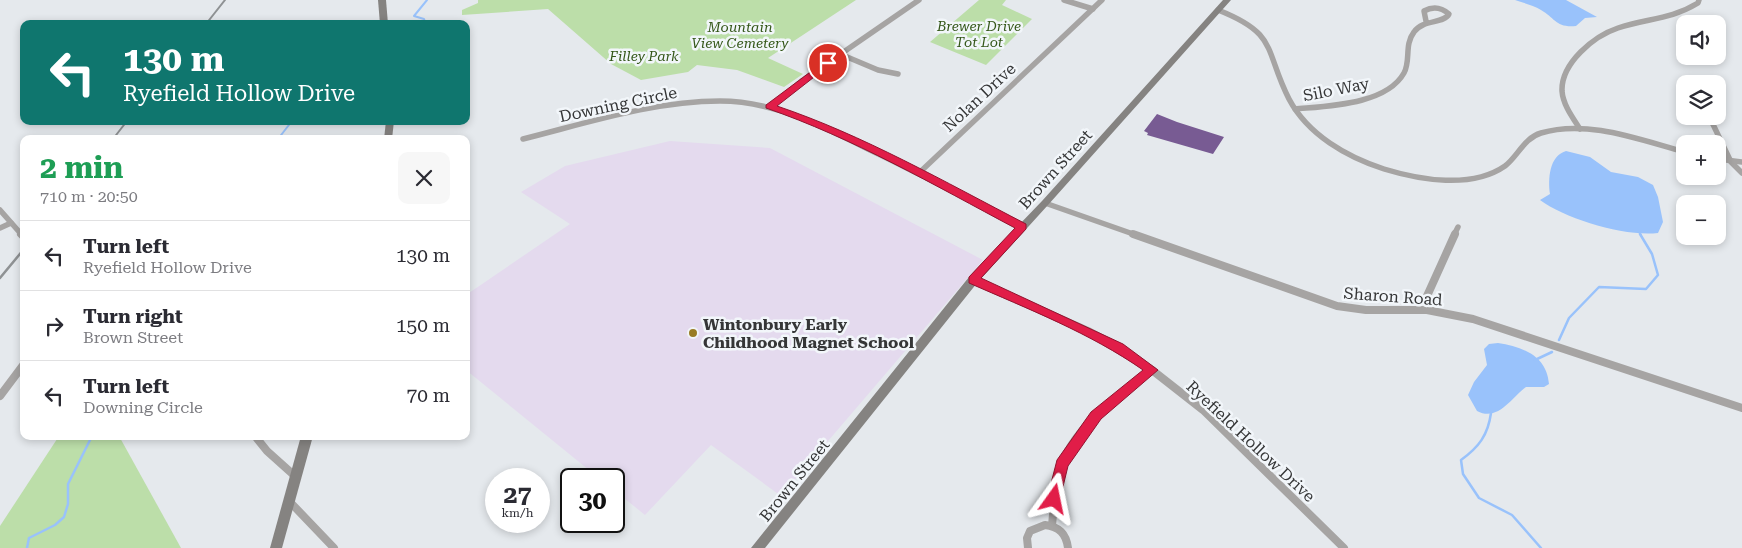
<!DOCTYPE html>
<meta charset="utf-8">
<style>
body{margin:0;font-family:"Roboto Serif",serif;background:#f7f7f7;color:#2b2b33;height:100vh;display:flex;flex-direction:column;font-size:19px;white-space:nowrap}
*{box-sizing:border-box;margin:0}
p{font-size:16px;color:#7c7c81}
.icon{flex:none;width:28px;height:28px;fill:none;stroke:currentColor;stroke-width:2;stroke-linecap:round;stroke-linejoin:round}
.map{position:relative;flex:1;overflow:hidden}
.drawer{position:absolute;left:20px;top:135px;width:450px;height:305px;display:flex;flex-direction:column;background:#fff;border-radius:10px;box-shadow:0 2px 8px #0003}
.drawer>*{flex:none}
.top-card{position:absolute;left:20px;top:20px;width:450px;height:105px;border-radius:10px;box-shadow:0 2px 8px #0003;background:#0f766e;color:#fff;overflow:hidden}
.buttons{position:absolute;left:1676px;top:15px;display:grid;gap:10px}
.buttons a{display:grid;place-items:center;width:50px;height:50px;border-radius:10px;background:#fff;box-shadow:0 2px 8px #0003;font-size:25px}
.speed{position:absolute;left:485px;top:468px;display:flex;gap:10px;font-size:25px;font-weight:700;text-align:center}
.speed>*{display:grid;place-content:center;width:65px;height:65px;border-radius:50%;background:#fff;box-shadow:0 2px 8px #0003;line-height:1}
.speed small{font-size:12px;font-weight:400}
.speed .limit{border:2px solid #111;border-radius:8px;background:#fff;color:#111}
.pin{position:absolute;display:grid;place-items:center;width:42px;height:42px;color:#fff;margin:-21px;border:2px solid #fff;border-radius:50%;box-shadow:0 1px 5px #0007}
.me{position:absolute;width:55px;margin:-28px;rotate:12deg;stroke-linejoin:round;filter:drop-shadow(0 0 4px #0008)}
.turn{display:flex;align-items:center;gap:18px;height:105px;padding:0 20px;font-size:22px}
.turn .icon{width:65px;height:65px;stroke-width:2.5}
.turn b{display:block;font-size:35px;line-height:42px}
.round{display:grid;place-items:center;flex:none;width:52px;height:52px;border-radius:10px;background:#f7f7f7}
.headline{display:flex;align-items:center;justify-content:space-between;height:85px;padding:0 20px}
h1{font-size:30px;font-weight:700;line-height:38px;color:#1e9e55}
ul{padding:0;list-style:none}
li{display:flex;align-items:center;gap:15px;height:70px;padding:0 20px;border-top:1px solid #e1e1e2}
li div{flex:1}
li b{display:block;font-size:19px}
li em{font-style:normal}
.map>svg:first-child{display:block}
.education{fill:#e4daee}
.green{fill:#bcdea9}
.water{fill:#99c2fb}
.lines{fill:none;stroke-linecap:round;stroke-linejoin:round}
.stream-far1{stroke:#99c2fb;stroke-width:2}
.stream{stroke:#99c2fb;stroke-width:2.5}
.building{fill:#785b93}
.street-far1{stroke:#a6a4a3;stroke-width:5.5}
.street{stroke:#a6a4a3;stroke-width:8}
.secondary{fill:#858381;fill-rule:evenodd}
.rail-far1{stroke:#8f9294;stroke-width:2}
.rail{stroke:#8f9294;stroke-width:2.5}
.route{fill:#e11d48;stroke:#92132f}
.poi-dot{fill:#997c24;stroke:#f2f6fa;stroke-width:2}
.labels{text-anchor:middle;stroke-width:5;stroke-linejoin:round;paint-order:stroke}
.far-park-label{font-size:14px;font-style:italic;fill:#345719;stroke:#f2f6fa}
.street-label{font-size:16px;fill:#353637;stroke:#f2f6fa}
.poi-label{font-size:16px;font-weight:bold;fill:#353637;stroke:#f2f6fa;text-anchor:start}
</style>
<div class="map">
<svg width="1742" height="548" viewBox="0 0 1742 548">
<rect width="100%" height="100%" fill="#e5e9ed"/>
<path class="education" d="M670,141L770,148L983,260L781,496L711,445L645,515L614,490V479H600L466,370V295L570,224L521,192L565,166Z"/>
<g class="green">
<path d="M478,0H856L768,58L803,74L784,87L737,70L697,65L688,72L641,80L611,64L548,9L462,15V10L478,3Z"/>
<path d="M979,0H1006L1002,5L1032,19L986,65L930,42Z"/>
<path d="M59,436H119L181,548H0V526Z"/>
</g>
<g class="water">
<path d="M1515,0H1566L1597,17L1585,18L1576,26C1556,28 1555,18 1541,10C1533,5 1523,3 1515,0Z"/>
<path d="M1566,151L1590,157L1611,172L1638,177L1653,185L1658,197L1663,222L1658,233C1625,237 1566,219 1540,200L1550,194C1548,179 1549,156 1566,151Z"/>
<path d="M1498,343C1523,347 1547,356 1549,384L1544,387H1526C1511,398 1498,422 1477,411L1468,395L1474,382L1487,365L1484,349L1489,344Z"/>
</g>
<g class="lines">
<g class="stream-far1">
<path d="M426,24L424,19L414,16L427,0"/>
<path d="M278,139L292,121"/>
<path d="M1639,232L1641,235"/>
</g>
<g class="stream">
<path d="M1559,340L1569,318L1599,287L1646,289L1658,275L1652,254L1640,234"/>
<path d="M1535,360L1552,352"/>
<path d="M1491,413C1488,435 1479,447 1461,460L1463,474L1479,498L1512,515L1541,548"/>
<path d="M27,548L29,538L55,525L64,517L68,504V484L92,436"/>
</g>
</g>
<path class="building" d="M1157,114L1177,122L1224,137L1213,154L1147,135L1148,133L1144,131Z"/>
<g class="lines">
<g class="street-far1">
<path d="M1064,0L1093,9"/>
<path d="M1218,10C1279,34 1264,50 1289,99C1308,135 1347,157 1384,169C1420,180 1472,189 1505,166C1518,156 1524,138 1541,133C1587,119 1640,140 1685,152"/>
<path d="M840,54L878,70L898,74"/>
<path d="M770,107L803,80L919,0"/>
<path d="M1718,107L1720,111L1718,115"/>
<path d="M1295,109C1327,106 1386,105 1404,73C1411,60 1404,45 1414,32C1423,19 1444,24 1449,14C1441,7 1433,6 1424,11L1426,21"/>
<path d="M1709,116L1731,162L1742,173"/>
<path d="M1580,129C1573,118 1563,105 1562,91C1561,63 1594,36 1618,28C1647,18 1670,20 1698,3L1699,0"/>
<path d="M523,139C587,123 654,101 720,101C775,101 823,127 870,150C922,175 972,201 1023,227"/>
<path d="M1718,159L1742,162"/>
<path d="M919,173L1102,0"/>
<path d="M1045,203L1136,235"/>
<path d="M0,210L22,235"/>
<path d="M0,228L11,223"/>
<path d="M1454,235L1458,227"/>
</g>
<g class="street">
<path d="M21,234L24,237"/>
<path d="M1133,234L1337,306L1366,310H1427L1473,319L1742,408"/>
<path d="M973,280L1090,332L1119,347L1152,370L1203,410L1344,548"/>
<path d="M1427,310V296L1455,234"/>
<path d="M0,396L24,364"/>
<path d="M255,436L267,451L296,477"/>
<path d="M290,502L334,548"/>
<path d="M1052,525C1054,507 1054,489 1059,471C1073,427 1117,397 1152,370"/>
<path d="M1028,548L1027,538L1030,531L1045,525C1059,527 1066,533 1068,548"/>
</g>
<g class="secondary">
<path d="M378,0H386L388,24H380Z"/>
<path d="M1223,0H1231L1048,205L977,283L765,548H751L969,277L1042,201Z"/>
<path d="M386,121H394L392,139H384Z"/>
<path d="M301,436H313L282,548H270Z"/>
</g>
<g class="rail-far1">
<path d="M206,24L225,0"/>
<path d="M113,139L127,121"/>
</g>
<path class="rail" d="M0,278L24,249"/>
</g>
<path class="route" d="M825,61L832,63L777,106C863,135 945,182 1026,224V229L981,278L1123,344L1158,370L1101,419L1068,466L1059,503L1054,505L1049,503L1047,499L1057,460L1091,412L1143,370C1090,333 1028,309 969,283V277L1015,228C934,185 853,138 766,108V105Z"/>
<circle class="poi-dot" cx="693" cy="333" r="5"/>
<g class="labels">
<g class="far-park-label">
<text x="979" y="31">Brewer Drive<tspan x="979" dy="16">Tot Lot</tspan></text>
<text x="740" y="32">Mountain<tspan x="740" dy="16">View Cemetery</tspan></text>
<text x="644" y="61">Filley Park</text>
</g>
<g class="street-label">
<text transform="translate(1336 89) rotate(-11)" y="6">Silo Way</text>
<text transform="translate(979 97) rotate(-43)" y="6">Nolan Drive</text>
<text transform="translate(618 104) rotate(-12)" y="6">Downing Circle</text>
<text transform="translate(1055 169) rotate(-48)" y="6">Brown Street</text>
<text transform="translate(1393 296) rotate(4)" y="6">Sharon Road</text>
<text transform="translate(1251 441) rotate(43)" y="6">Ryefield Hollow Drive</text>
<text transform="translate(794 480) rotate(-51)" y="6">Brown Street</text>
</g>
<g class="poi-label">
<text x="703" y="330">Wintonbury Early<tspan x="703" dy="18">Childhood Magnet School</tspan></text>
</g>
</g>
</svg>
<div class="buttons">
<a><svg class="icon" aria-label="sound" viewBox="0 0 24 24"><path d="M4 9h4l5-4v14l-5-4H4zM17 9q2 3 0 6"/></svg></a>
<a><svg class="icon" aria-label="layers" viewBox="0 0 24 24"><path d="M12 4l9 5-9 5-9-5zM3 14l9 5 9-5"/></svg></a>
<a>+</a>
<a>−</a>
</div>
<div class="speed"><div>27<small>km/h</small></div><div class="limit">30</div></div>
<div class="pin" style="left:828px;top:63px;background:#d93025"><svg class="icon" aria-label="arrive" viewBox="0 0 24 24"><path d="M6 21V4h12l-3 4 3 4H6"/></svg></div>
<svg class="me" style="left:1054px;top:499px" viewBox="-20 -20 40 40"><path d="M0-17L14 15 0 8-14 15z" fill="#e11d48" stroke="#fff" stroke-width="4"/></svg>
<div class="top-card">
<div class="turn"><svg class="icon" aria-label="left" viewBox="0 0 24 24"><path d="M17 20v-9H6M10 6l-5 5 5 5"/></svg><div><b>130 m</b>Ryefield Hollow Drive</div></div>
</div>
<section class="drawer">
<div class="headline"><div><h1>2 min</h1><p>710 m · 20:50</p></div><a class="round"><svg class="icon" aria-label="close" viewBox="0 0 24 24"><path d="M6 6l12 12M18 6L6 18"/></svg></a></div>
<ul>
<li><svg class="icon" aria-label="left" viewBox="0 0 24 24"><path d="M17 20v-9H6M10 6l-5 5 5 5"/></svg><div><b>Turn left</b><p>Ryefield Hollow Drive</p></div><em>130 m</em></li>
<li><svg class="icon" aria-label="right" viewBox="0 0 24 24"><path d="M7 20v-9h11M14 6l5 5-5 5"/></svg><div><b>Turn right</b><p>Brown Street</p></div><em>150 m</em></li>
<li><svg class="icon" aria-label="left" viewBox="0 0 24 24"><path d="M17 20v-9H6M10 6l-5 5 5 5"/></svg><div><b>Turn left</b><p>Downing Circle</p></div><em>70 m</em></li>
</ul>
</section>
</div>
